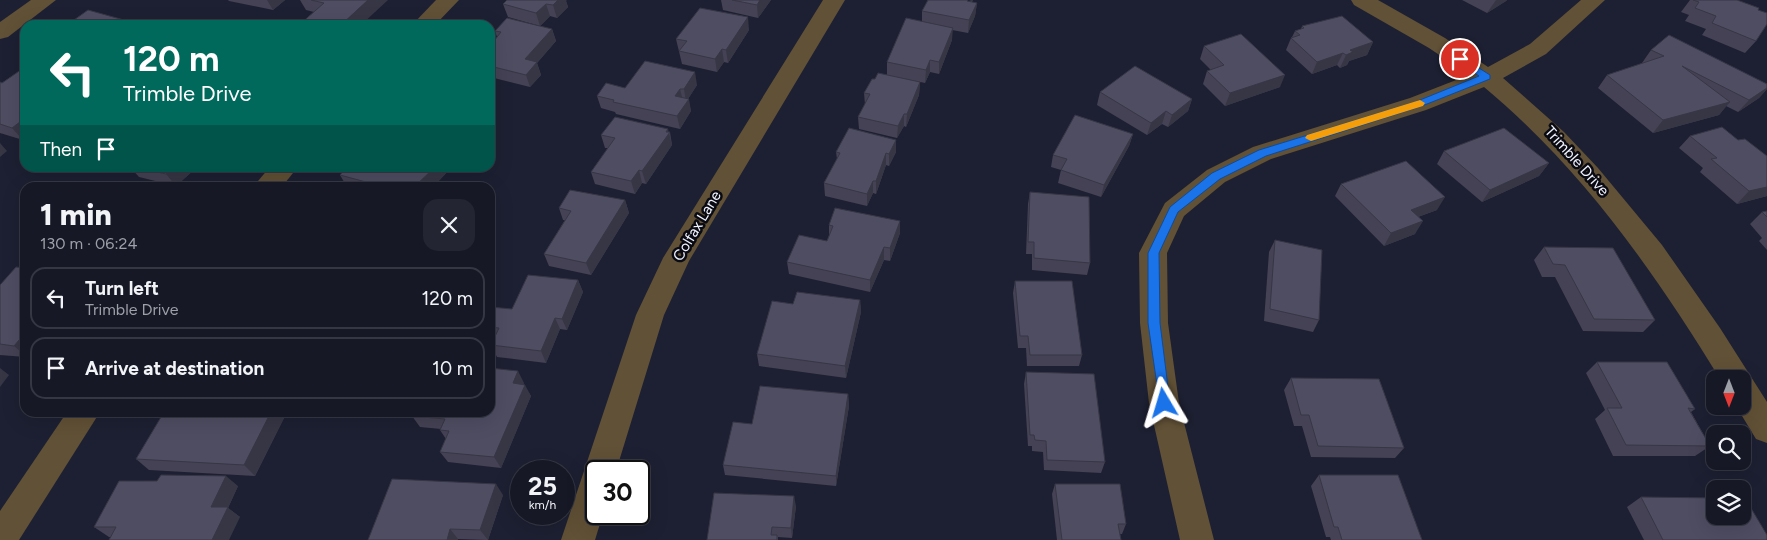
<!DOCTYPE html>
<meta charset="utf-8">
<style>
body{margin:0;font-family:Figtree,sans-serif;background:#232532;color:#f1f3f6;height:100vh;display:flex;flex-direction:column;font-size:19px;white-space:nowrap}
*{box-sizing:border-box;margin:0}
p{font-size:16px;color:#9ea0a7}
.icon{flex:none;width:28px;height:28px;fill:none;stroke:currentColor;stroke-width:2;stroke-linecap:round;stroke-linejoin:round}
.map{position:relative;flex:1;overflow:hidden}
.details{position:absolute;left:20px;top:182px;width:475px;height:235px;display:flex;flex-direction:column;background:#161826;border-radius:15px;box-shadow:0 5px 20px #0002,0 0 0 1px #353743}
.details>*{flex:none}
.hud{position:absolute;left:20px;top:20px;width:475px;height:152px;border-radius:15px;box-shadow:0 5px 20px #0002,0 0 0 1px #353743;background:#00695c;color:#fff;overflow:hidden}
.needle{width:32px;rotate:180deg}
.tools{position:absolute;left:1706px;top:370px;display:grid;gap:10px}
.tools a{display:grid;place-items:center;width:45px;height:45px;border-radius:10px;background:#161826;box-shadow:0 5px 20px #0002,0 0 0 1px #353743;font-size:25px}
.speed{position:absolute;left:510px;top:460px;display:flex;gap:10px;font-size:25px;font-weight:700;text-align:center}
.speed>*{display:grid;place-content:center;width:65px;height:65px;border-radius:50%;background:#161826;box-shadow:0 5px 20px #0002,0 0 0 1px #353743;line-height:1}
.speed small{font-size:12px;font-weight:400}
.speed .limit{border:2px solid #111;border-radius:8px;background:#fff;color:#111}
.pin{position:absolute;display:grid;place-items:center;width:42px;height:42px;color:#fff;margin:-21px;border:2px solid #fff;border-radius:50%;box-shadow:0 1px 5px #0007}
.me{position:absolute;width:55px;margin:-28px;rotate:353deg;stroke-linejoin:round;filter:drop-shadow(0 0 4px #0008)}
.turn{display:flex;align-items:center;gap:18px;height:105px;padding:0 20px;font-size:22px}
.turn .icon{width:65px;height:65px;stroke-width:2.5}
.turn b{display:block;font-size:35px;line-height:42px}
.then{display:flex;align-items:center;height:48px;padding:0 20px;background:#0003;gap:10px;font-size:19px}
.round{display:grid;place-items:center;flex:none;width:52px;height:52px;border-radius:15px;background:#232532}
.overview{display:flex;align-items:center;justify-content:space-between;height:85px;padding:0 20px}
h1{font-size:30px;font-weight:800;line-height:38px}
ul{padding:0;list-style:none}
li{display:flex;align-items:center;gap:15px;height:62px;margin:0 10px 8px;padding:0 10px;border:2px solid #353743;border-radius:15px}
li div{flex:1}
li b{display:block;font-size:19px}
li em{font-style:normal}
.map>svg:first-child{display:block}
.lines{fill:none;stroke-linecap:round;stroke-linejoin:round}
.street{fill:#615136;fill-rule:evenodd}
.wall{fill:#444254}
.shaded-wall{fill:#373645}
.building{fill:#4f4d62;stroke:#373645}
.route{fill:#1a73e8;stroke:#114b97}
.slow{fill:#f59e0b}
.labels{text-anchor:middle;stroke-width:5;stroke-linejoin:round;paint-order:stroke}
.street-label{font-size:15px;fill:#f1f3fe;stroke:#090a12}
</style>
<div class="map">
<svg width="1767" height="540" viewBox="0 0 1767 540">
<rect width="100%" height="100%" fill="#1d2032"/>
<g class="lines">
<g class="street">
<path d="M31,0H56L8,37L0,39V22Z"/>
<path d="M436,0H459L435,25H412Z"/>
<path d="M823,0H845L689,261L664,315L616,471H596V514H603L595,540H561L636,315L663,258Z"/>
<path d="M1351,0H1378L1445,38L1488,67L1530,44L1581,0H1605L1546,54L1503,78L1564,132L1598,168L1662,245L1720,328L1767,402V443L1756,439L1736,406H1742V379H1720C1654,271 1581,168 1484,87L1426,110L1271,159L1225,182L1184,216L1167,253L1168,323L1179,403L1214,540H1180L1149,403L1140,323L1139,253L1165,203L1207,170L1253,147L1410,98L1469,75L1429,48L1354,5Z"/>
<path d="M269,168H297L281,188H252Z"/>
<path d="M67,412H100L19,540H0V511Z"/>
</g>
</g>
<g class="wall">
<path d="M228,0H285L273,10L229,1Z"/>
<path d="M300,0H388L314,12L306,10Z"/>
<path d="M721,0H771L758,18L723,10Z"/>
<path d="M973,0L972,2L977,3L975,16L968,33L952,30V40L939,74L930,72L925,83L889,75L920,82L919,95L906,127L904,126L897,138L859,129L858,117L865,105L864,93L887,75V62L922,22V11Z"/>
<path d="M1462,0H1507L1506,1L1487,13Z"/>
<path d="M1690,0H1737L1758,10L1756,41L1745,53L1702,35L1706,29L1685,21L1689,15L1681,12Z"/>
<path d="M566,1L568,7L557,18L550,16L540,26L508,17L503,4Z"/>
<path d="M1302,26L1373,42L1367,55L1349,61L1347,65L1340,68L1337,65L1312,74L1286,50L1291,38L1292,37L1295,31L1301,29Z"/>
<path d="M552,29L556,41L537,63L541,75L530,87L490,77V40L494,41L497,37L495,31Z"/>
<path d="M749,30L728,63L724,62L717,72L682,64L676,39Z"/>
<path d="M1204,46L1280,87L1225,106L1203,84L1207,71L1211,70L1200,59Z"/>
<path d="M1651,50L1767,84V89L1759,98L1738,112L1726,106L1719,115L1653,133L1598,88L1607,75L1643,63H1642Z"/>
<path d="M25,67V139L23,140L0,133V82L2,83Z"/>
<path d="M697,85L688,99L691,111L680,129L616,114L615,112L601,108L597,96L625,88Z"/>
<path d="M1100,92L1192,99L1188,111L1168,127L1162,124L1147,135L1097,105Z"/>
<path d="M670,132L672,145L646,184L642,183L635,194L595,184L591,172L608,148H605L601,135Z"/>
<path d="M1133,134L1129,146L1101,197L1058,183L1061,170L1051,167L1053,155Z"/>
<path d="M1690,136L1767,156V196L1737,204L1700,172L1703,168L1679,148Z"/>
<path d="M896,140V152L889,166L886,165L876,194L873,193L867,206L825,196L824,183L837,159L836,152Z"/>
<path d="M1444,151L1549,163L1539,176L1482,202L1437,164Z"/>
<path d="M131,168H196L176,186L139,177Z"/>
<path d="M451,168L432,188H349L347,187L340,175Z"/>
<path d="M1341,184L1437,210L1418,217L1415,234L1384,246L1335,196Z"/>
<path d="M1030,192L1090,263L1087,275L1032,270V254H1026L1028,204Z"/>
<path d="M625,200L629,213L591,275L549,266L544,254L565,220H563L559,208Z"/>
<path d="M1767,211V250L1759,241L1762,238L1750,224L1762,212Z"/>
<path d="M900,221V233L890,261L884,260L870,292L789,274L787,262L827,241L829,236V225Z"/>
<path d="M1275,240L1319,320L1313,332L1264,321L1269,252Z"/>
<path d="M1544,247L1655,320L1643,332L1583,331L1555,277H1542L1534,260Z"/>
<path d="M25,268V357L0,355V285Z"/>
<path d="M578,280L583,292L567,330L560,329L546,363L497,357L491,345L494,339H490V307L512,309Z"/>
<path d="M1015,281L1082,355L1079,366H1027L1026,348H1018L1013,293Z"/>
<path d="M860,300L861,312L846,378L759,366L757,354L793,304Z"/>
<path d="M1597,362L1695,409L1691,412L1710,446L1695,456H1613L1595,419L1605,410L1586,373Z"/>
<path d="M1026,372L1105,462L1101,473L1044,470L1043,452L1032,451V446H1028L1024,384Z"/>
<path d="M1291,378L1404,448L1395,458L1311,457L1302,426H1294L1284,390Z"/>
<path d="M524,383L523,384L531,396L501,468L448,462L440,452L446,439L440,430L441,429L420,427L412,416Z"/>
<path d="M848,394L849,406L836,486L725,475L723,465L752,424Z"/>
<path d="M287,412L255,476L149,470L136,459Z"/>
<path d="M1319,475L1422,540H1331L1330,537H1326L1311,486Z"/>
<path d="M1055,484L1126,524L1122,534H1120L1121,540H1057L1052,494Z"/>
<path d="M238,486L228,508L240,517L111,537H109L94,527Z"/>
<path d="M503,495L488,540L458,539V540H368Z"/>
<path d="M1641,497L1767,540H1644L1627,507Z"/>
<path d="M796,506L792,538L778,537V540H707Z"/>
</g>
<g class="shaded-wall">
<path d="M267,0H285L273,10Z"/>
<path d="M368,0H388L361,25H341Z"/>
<path d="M558,0H567L566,1L568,7L557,18L553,5Z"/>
<path d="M760,0H771L758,18L757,5Z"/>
<path d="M1496,0H1507L1506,1L1487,13Z"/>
<path d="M977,3L975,16L968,33L969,20Z"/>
<path d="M546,4L550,16L540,26L536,13Z"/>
<path d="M748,17L749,30L728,63L726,50Z"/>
<path d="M953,28L952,40L939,74V62Z"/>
<path d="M552,29L556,41L537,63L541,75L530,87L526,75L525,59Z"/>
<path d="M1373,42L1367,55L1349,61L1347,65L1340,68L1346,55L1350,50Z"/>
<path d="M722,49L724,62L717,72L715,59Z"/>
<path d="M1343,53L1337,65L1312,74L1317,62Z"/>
<path d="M930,60V72L925,83L926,70Z"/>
<path d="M695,72L697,85L686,102L684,89Z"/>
<path d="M1285,75L1280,87L1225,106L1230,93Z"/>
<path d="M490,81L494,92L490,96Z"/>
<path d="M920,82L919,95L906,127L907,114Z"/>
<path d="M1767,88V89L1759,98L1738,112L1749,100Z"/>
<path d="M680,89L683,101L675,96Z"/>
<path d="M689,99L691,111L680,129L677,116Z"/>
<path d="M1192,99L1188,111L1168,127L1172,115Z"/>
<path d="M1730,102L1719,115L1653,133L1663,120Z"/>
<path d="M1166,111L1162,124L1147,135L1151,123Z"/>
<path d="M904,114V126L897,138L898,126Z"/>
<path d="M25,118V139L23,140L12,128Z"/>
<path d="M668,129L672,145L646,184L642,171Z"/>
<path d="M1133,134L1129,146L1101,197L1104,185Z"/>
<path d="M896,140V152L889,166V154Z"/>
<path d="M0,143L7,151L0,157Z"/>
<path d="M886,153V165L876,194V181Z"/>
<path d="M1549,163L1539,176L1482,202L1490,190Z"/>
<path d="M173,168H196L176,186L166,174Z"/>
<path d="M434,168H451L432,188H413Z"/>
<path d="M639,170L642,183L635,194L631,181Z"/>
<path d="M873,181V193L867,206V194Z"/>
<path d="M1767,187V196L1737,204L1749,191Z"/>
<path d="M1445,197L1437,210L1403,222L1411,210Z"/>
<path d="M625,200L629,213L591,275L586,263Z"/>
<path d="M900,221V233L890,261V248Z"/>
<path d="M1423,221L1415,234L1384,246L1391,233Z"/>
<path d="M884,247V260L870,292V280Z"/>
<path d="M578,280L583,292L567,330L562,319Z"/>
<path d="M860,300L861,312L846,378L845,366Z"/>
<path d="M555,318L560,329L546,363L541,351Z"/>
<path d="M25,333V355L14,346Z"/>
<path d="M0,368L9,375L0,387Z"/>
<path d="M518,371L524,383L519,395L513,383Z"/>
<path d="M525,385L531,396L501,468L494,457Z"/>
<path d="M848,394L849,406L836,486V476Z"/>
<path d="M271,412H287L255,476L244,465Z"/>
<path d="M226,476L238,486L228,508L240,517L229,540H212L211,507Z"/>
<path d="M496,484L503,495L488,540L480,530Z"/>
<path d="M794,496L796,506L792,538L791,528Z"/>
<path d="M450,529L458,539V540H447Z"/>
</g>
<g class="building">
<path d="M311,0H368L341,25H299L324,3Z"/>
<path d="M507,0H558L553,5L546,4L536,13L503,4Z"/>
<path d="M732,0H760L757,5Z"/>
<path d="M928,0H968L967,1L977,3L969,20L922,11Z"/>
<path d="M1693,0H1737L1759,8L1758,10L1767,13V24L1756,41L1712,23L1716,16L1695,8L1699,2Z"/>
<path d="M700,8L748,17L726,50L722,49L715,59L679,51L687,41L676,39Z"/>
<path d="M88,10L142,25H67Z"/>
<path d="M1342,16L1373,42L1350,50L1353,52L1346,55L1343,53L1317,62L1291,38L1300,35L1295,31L1304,28L1302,26Z"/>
<path d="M507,18L552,29L525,59L537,62L526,75L490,66V40L494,41L501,32L495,31Z"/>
<path d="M906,18L953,28L939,62L930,60L926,70L887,62Z"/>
<path d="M1241,34L1285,75L1230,93L1207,71L1224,65L1204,46Z"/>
<path d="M1669,35L1767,84V88L1749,100L1682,66L1730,102L1663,120L1607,75L1664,56L1651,50Z"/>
<path d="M645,61L695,72L684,89H680L675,96L689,99L677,116L613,102L614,100L597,96L606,83L625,88Z"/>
<path d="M1135,66L1192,99L1172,115L1166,111L1151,123L1100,92Z"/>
<path d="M25,67V118L12,128L0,124V82L2,83Z"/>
<path d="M878,73L920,82L907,114H904L898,126L858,117L870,94L864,93L872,79H875Z"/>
<path d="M1075,115L1133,134L1104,185L1061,170L1067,159L1053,155Z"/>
<path d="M615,117L668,129L666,132H670L642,171L639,170L631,181L591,172L615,138L601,135Z"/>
<path d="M1722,127L1738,140L1745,139L1767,156V187L1749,191L1711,159L1717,158L1690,136Z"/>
<path d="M849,128L896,140L889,154L886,153L876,181H873L867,194L824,183L840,153L836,152Z"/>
<path d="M1504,128L1549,163L1490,190L1444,151Z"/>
<path d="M1406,161L1445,197L1411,210L1423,221L1391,233L1341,184Z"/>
<path d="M140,168H173L166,174Z"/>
<path d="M346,168H434L413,188H388L340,175Z"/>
<path d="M74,183L126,188H70Z"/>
<path d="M570,190L625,200L586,263L544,254L571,211L559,208Z"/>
<path d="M1030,192L1089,197L1090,263L1034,258V242H1028Z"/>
<path d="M835,208L900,221L890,248L884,247L870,280L787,262L799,235L827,241L833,226L829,225Z"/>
<path d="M1767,211V217L1762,212Z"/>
<path d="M1275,240L1322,250L1319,320L1270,309Z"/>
<path d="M1544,247L1613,248L1655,320L1594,319L1565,265L1553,264Z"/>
<path d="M16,267L25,268V333L14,346L0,344V285Z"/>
<path d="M528,275L578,280L562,319L555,318L541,351L491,345L499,328L490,327V307L512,309Z"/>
<path d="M1015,281H1072L1082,355H1030L1028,336H1020Z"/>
<path d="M797,292L860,300L845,366L757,354L772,301L793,304Z"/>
<path d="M1597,362H1667L1695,409L1688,408L1710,446L1626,445L1607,408H1622Z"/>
<path d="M490,368L518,371L513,383L525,385L494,457L440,452L449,431L440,430L445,419L412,416L414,412H490Z"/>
<path d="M1026,372L1094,374L1105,462L1047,460L1046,441L1035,440L1034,435H1030Z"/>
<path d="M1291,378L1379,379L1404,448L1318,446L1309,415H1301Z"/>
<path d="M760,386L848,394L836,476L723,465L733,422L752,424Z"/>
<path d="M164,412H271L244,465L136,459Z"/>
<path d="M161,475L226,476L211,507H228L212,540H109L116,527H94L119,481H157Z"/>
<path d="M1319,475H1398L1422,540H1342L1338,527H1334Z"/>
<path d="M392,479L496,484L480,530L450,529L447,540H368Z"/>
<path d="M1055,484H1120L1126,524H1118L1121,540H1062Z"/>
<path d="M714,493L794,496L791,528L772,527L771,535H777V540H707Z"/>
<path d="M1641,497L1715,498V516H1742V498H1745L1767,535V540H1663Z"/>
</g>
<path class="route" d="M1460,56L1490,75V79L1422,106L1266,156L1220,179L1178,212L1159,253L1160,323L1170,403L1169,406H1160L1148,323V253L1170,207L1212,173L1259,150L1415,102L1479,76L1457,61V57Z"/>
<path class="slow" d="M1420,100L1425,103L1423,106L1311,141L1305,138L1307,135Z"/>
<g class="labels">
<g class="street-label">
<text transform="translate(1577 161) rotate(48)" y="5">Trimble Drive</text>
<text transform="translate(697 226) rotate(-59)" y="5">Colfax Lane</text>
</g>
</g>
</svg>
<div class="tools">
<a><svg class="needle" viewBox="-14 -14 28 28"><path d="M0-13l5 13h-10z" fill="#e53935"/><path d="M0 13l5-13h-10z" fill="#9ea0a7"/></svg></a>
<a><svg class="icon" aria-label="search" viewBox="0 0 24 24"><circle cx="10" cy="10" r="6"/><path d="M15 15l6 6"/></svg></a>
<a><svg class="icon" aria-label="layers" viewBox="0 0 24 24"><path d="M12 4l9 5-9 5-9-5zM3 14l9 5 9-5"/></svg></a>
</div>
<div class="speed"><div>25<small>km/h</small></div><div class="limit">30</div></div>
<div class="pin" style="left:1460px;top:59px;background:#d93025"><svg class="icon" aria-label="arrive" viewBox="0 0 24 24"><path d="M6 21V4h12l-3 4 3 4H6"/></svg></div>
<svg class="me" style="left:1164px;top:403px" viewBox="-20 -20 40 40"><path d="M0-17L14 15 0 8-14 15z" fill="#1a73e8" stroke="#fff" stroke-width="4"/></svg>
<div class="hud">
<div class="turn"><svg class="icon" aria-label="left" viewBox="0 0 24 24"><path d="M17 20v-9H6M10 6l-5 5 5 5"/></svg><div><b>120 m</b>Trimble Drive</div></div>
<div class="then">Then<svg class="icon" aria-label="arrive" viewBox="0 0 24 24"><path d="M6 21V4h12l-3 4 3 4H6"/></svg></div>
</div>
<section class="details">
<div class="overview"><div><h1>1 min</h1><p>130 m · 06:24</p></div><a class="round"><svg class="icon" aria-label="close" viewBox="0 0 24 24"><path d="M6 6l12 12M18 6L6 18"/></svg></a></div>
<ul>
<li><svg class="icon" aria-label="left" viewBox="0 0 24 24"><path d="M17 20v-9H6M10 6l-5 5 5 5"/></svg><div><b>Turn left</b><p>Trimble Drive</p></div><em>120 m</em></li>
<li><svg class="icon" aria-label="arrive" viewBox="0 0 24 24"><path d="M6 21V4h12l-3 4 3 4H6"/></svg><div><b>Arrive at destination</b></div><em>10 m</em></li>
</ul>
</section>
</div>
